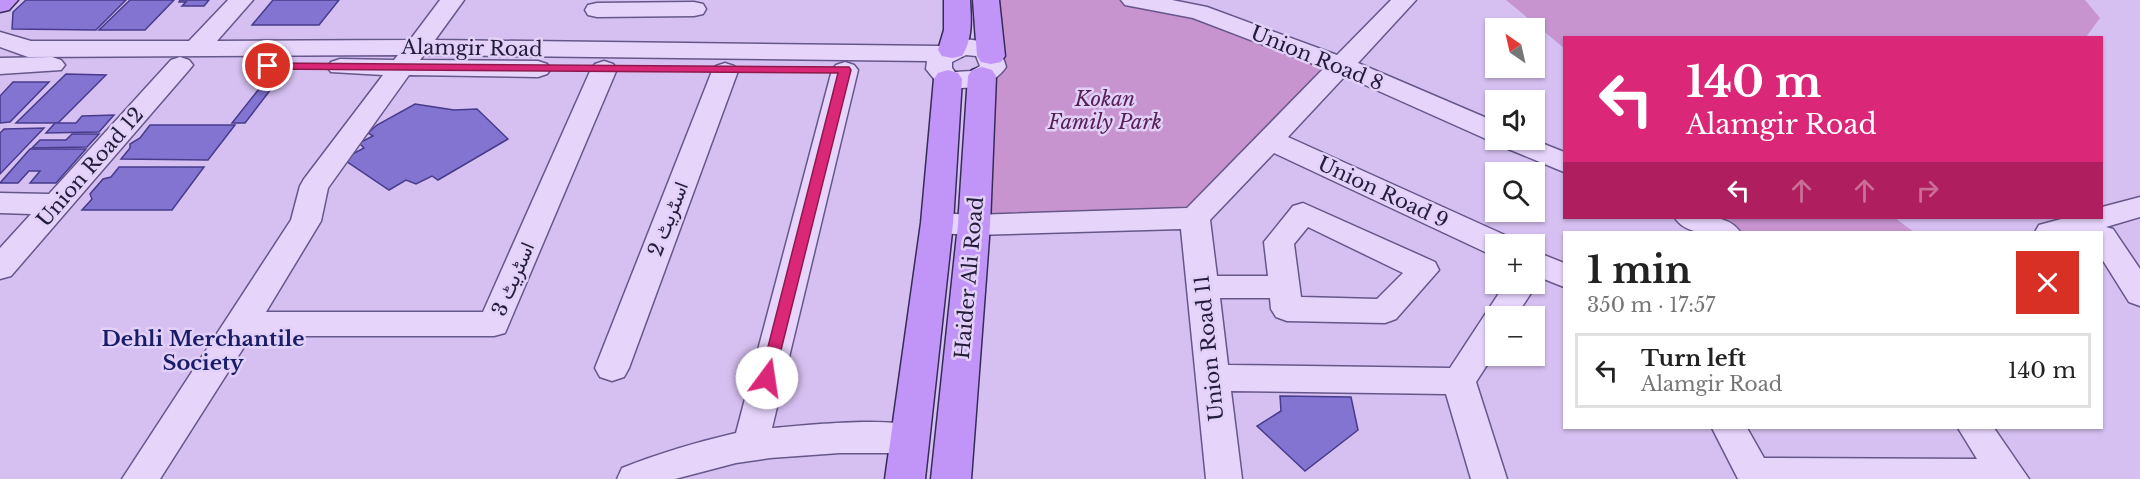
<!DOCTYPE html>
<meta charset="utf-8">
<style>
body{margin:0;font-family:"Libre Baskerville",Vazirmatn,serif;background:#f6f6f6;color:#222;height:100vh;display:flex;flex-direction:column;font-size:22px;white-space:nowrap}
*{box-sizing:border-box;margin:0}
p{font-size:20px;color:#767676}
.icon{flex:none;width:33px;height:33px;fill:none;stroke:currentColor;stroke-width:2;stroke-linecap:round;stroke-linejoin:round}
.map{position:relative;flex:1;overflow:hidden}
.panel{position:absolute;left:1563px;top:231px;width:540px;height:198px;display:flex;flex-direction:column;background:#fff;border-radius:0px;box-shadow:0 2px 4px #0004}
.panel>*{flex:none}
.hud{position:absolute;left:1563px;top:36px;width:540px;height:183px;border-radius:0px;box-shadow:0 2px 4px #0004;background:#db2777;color:#fff;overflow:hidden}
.needle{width:39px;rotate:326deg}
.controls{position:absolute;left:1485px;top:18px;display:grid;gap:12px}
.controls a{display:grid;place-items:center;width:60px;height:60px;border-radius:0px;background:#fff;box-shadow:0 2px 4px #0004;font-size:30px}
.pin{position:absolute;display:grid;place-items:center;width:51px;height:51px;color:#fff;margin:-26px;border:3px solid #fff;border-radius:50%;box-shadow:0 2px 6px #0007}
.me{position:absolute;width:66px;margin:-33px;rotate:14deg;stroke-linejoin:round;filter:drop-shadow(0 0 4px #0008)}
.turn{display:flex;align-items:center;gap:21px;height:126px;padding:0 24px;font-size:27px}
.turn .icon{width:78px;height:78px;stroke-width:2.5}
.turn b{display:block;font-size:42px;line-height:51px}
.lanes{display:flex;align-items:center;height:57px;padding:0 24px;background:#0003;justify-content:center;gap:30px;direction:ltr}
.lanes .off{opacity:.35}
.round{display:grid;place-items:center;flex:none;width:63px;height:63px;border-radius:0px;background:#f6f6f6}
.summary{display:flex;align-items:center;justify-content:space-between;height:102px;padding:0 24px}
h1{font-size:36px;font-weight:800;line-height:45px}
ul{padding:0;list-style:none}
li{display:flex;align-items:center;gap:18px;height:75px;margin:0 12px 9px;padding:0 12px;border:3px solid #e0e0e0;border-radius:0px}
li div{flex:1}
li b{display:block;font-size:22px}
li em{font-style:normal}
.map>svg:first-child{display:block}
.green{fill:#c794cf}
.building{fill:#8374d1;stroke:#473b8c;stroke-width:1.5}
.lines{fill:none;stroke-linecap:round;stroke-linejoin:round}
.minor-casing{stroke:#66578b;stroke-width:3}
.major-casing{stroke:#352c58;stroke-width:3}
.minor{fill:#e6d4fb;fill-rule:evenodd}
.major{fill:#c095f7;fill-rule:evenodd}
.route{fill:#db2777;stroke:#8e194d;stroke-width:1.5}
.labels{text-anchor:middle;stroke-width:5;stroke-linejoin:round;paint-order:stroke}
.street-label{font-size:20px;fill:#231c3a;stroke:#e2d0f8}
.park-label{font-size:20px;font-style:italic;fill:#572157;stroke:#e2d0f8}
.neighbourhood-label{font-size:21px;font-weight:bold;fill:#191c69;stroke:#e2d0f8}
</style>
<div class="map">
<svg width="2140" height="479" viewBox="0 0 2140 479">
<rect width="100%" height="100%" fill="#d6c0f1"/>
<g class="green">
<path d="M986,0H1133L1198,12L1343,66L1195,218L974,225Z"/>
<path d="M1506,0H2085L2100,18L2086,37L1564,38V48Z"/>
<path d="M1692,218H1895L1914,232H1728Z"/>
</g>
<g class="building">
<path d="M26,0H126L96,30L12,29L13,12Z"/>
<path d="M130,0H174L145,30H99Z"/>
<path d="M180,0H209L204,6H182L186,2H179Z"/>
<path d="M273,0H339L319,25H252Z"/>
<path d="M66,74L106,75L58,123H16Z"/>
<path d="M266,80H278L245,123H232Z"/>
<path d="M13,82H49L10,122L0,123V96Z"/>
<path d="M415,104L454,110L477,109L508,139L438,180L432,176L416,184L406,180L389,190L343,159L364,148L359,143L373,136L368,133L377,125Z"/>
<path d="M114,115L99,132L46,133L55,123H76L82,116Z"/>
<path d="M150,125H235L208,160L121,159L130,148V144L140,138Z"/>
<path d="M44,128L0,174V133L4,129Z"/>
<path d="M72,134H99L87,147L32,148L40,140H66Z"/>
<path d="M30,149H86L56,183H30L40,171H29L18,183H0Z"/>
<path d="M119,167H204L172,210H82L92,199L90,194L103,179L111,177Z"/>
<path d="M1280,396L1351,397L1358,430L1305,471L1257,426L1281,411Z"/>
</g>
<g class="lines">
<defs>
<g id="minor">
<path d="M228,0H253L217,41L410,40L440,0H464L435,40L941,46C965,34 1000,38 1006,67C991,89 963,91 939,85L926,69L927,61L424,55L420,60L538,61L547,64L551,69L547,74L538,77L409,75L328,188L321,221L266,312H483L591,69L595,64L604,61L613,64L617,69L505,333L494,336H251L160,479H122L291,220L300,186L304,179L383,75L331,72L327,67L331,62L340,59L394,60L398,55L28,57L0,47V32L31,41H189ZM966,55L976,56L980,66L971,71L955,72L952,68V62Z"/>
<path d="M1121,0H1172L1207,7L1337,55L1391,0H1416L1358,63L1496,122V140H1534L1564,152V172L1501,146L1498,141L1486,139L1345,76L1288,137L1507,236L1511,244H1496V255L1485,252L1274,153L1210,220L1217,276H1268L1264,242L1293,206L1303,203L1435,262L1439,270L1396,319L1385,323L1287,321L1276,317L1271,309L1270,298H1220L1228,365L1450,368L1505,284H1534V280L1537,284L1516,316H1496V351L1476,382L1507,479H1471L1446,394L1231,391L1242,479H1206L1181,229L974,235L937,233L927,230L922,223L927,216L937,213L974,215L1187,208L1324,68L1193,18L1125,5ZM1308,227L1403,273L1377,299L1301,297L1294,244Z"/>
<path d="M694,2L703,4L706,9L703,14L694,16L597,17L588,15L585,10L588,5L597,3Z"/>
<path d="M52,57L61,60L65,65L61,70L0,74V58Z"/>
<path d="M180,57L189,60L193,65L189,70L11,276L0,279V248L31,214L0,213V193L49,194L171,60Z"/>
<path d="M845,62L854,65L858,70L772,428C810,425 889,416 923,428L929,438L923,448L911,453H840L770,458L736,463L675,479H617L622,468C660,453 697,442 736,433L832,70L836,65Z"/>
<path d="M725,63L734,66L738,71L629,368L624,377L612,381L600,377L595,368L712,71L716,66Z"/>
<path d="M2140,197V217L2106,227L2113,229L2140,269V306L2129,302L2102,259V232H2035L2039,225L2065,218H2102V207Z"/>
<path d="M1675,218C1695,216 1728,213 1740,232C1720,234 1687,237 1675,218Z"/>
<path d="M1534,251L1564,263V287L1534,275Z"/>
<path d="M1712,428H1747L1764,458L1977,459L1958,428H1994L2029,479H1738Z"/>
</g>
<g id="major">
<path d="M0,0H18L9,10L0,12Z"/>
<path d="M944,0H970C971,19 973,39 962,56L952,58L942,56L938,50L944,30Z"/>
<path d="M973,0H999L1005,56L1001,62L991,64L981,62L977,56Z"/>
<path d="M982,67L992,70L996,76L990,225L971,479H931L958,225L968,76L972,70Z"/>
<path d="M948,70L958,73L962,79L953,223L925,479H885L921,223L934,79L938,73Z"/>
</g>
</defs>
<use href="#minor" class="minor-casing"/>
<use href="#major" class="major-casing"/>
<use href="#minor" class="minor"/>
<use href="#major" class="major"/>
</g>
<path class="route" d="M268,63L849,67L851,70L773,382H762L760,378L838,73L264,69L262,66Z"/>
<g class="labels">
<g class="street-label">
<text transform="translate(472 48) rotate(1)" y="7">Alamgir Road</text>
<text transform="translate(1317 58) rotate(22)" y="7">Union Road 8</text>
<text transform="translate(90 167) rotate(-49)" y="7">Union Road 12</text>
<text transform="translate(1383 192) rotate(25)" y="7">Union Road 9</text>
<text transform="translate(668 219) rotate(-69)" y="7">اسٹریٹ 2</text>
<text transform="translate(969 278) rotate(-85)" y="7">Haider Ali Road</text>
<text transform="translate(513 279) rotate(-67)" y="7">اسٹریٹ 3</text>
<text transform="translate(1209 348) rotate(-96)" y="7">Union Road 11</text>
</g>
<g class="park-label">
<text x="1105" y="106">Kokan<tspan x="1105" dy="23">Family Park</tspan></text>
</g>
<g class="neighbourhood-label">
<text x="203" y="346">Dehli Merchantile<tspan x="203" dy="24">Society</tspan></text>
</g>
</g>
</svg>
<div class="controls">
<a><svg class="needle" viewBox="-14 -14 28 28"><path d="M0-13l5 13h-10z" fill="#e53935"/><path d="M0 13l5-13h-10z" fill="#767676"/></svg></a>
<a><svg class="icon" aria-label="sound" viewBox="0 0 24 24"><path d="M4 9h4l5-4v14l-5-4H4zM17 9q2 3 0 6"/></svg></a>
<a><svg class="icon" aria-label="search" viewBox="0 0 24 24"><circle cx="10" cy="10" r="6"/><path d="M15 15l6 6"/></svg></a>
<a>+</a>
<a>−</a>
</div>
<div class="pin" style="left:268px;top:66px;background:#d93025"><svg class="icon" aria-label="arrive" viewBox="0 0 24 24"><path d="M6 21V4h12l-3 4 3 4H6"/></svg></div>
<svg class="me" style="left:767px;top:378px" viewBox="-20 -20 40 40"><circle r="19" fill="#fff"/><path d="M0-13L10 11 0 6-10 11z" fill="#db2777"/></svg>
<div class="hud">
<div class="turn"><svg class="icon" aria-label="left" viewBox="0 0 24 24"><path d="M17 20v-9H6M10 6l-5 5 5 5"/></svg><div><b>140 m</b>Alamgir Road</div></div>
<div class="lanes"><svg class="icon" aria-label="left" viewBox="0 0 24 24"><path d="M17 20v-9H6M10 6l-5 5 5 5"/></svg><svg class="icon off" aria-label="ahead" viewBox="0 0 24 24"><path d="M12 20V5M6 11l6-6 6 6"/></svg><svg class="icon off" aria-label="ahead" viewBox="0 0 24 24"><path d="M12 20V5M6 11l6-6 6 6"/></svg><svg class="icon off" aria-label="right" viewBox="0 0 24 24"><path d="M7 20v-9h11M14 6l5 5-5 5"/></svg></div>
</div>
<section class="panel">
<div class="summary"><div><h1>1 min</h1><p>350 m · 17:57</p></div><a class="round" style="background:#d93025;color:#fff"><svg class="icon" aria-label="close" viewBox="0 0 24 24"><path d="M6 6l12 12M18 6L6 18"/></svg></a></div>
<ul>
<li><svg class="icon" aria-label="left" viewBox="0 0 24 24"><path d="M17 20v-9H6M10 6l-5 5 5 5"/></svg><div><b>Turn left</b><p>Alamgir Road</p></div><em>140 m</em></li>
</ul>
</section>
</div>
